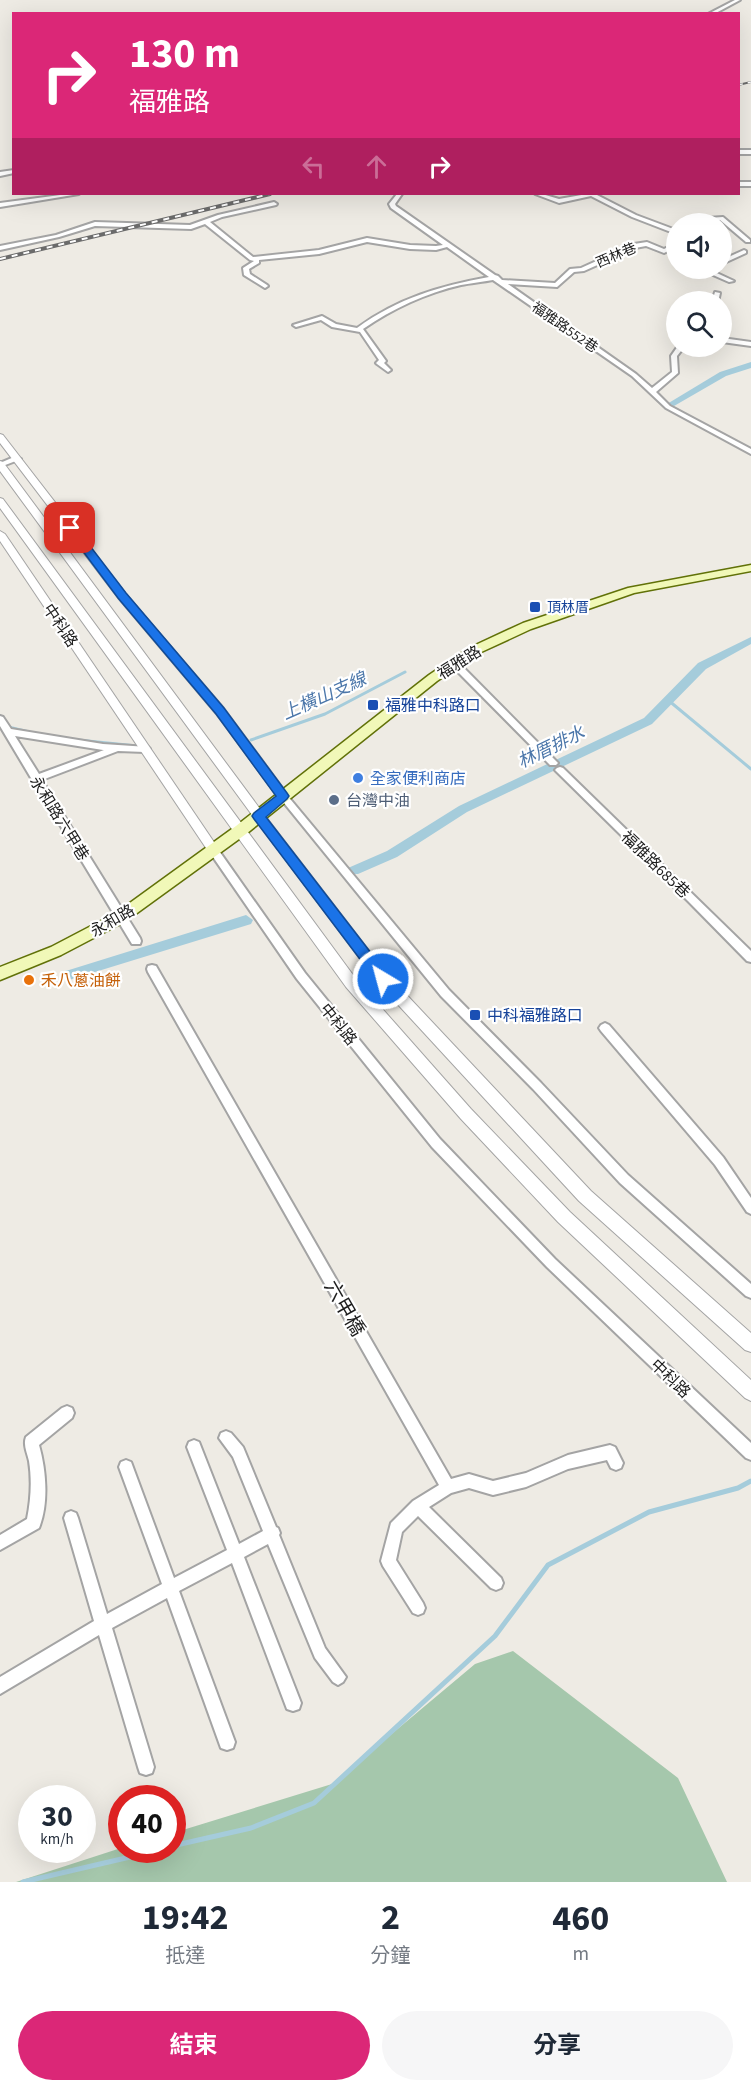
<!DOCTYPE html>
<html lang="zh-TW">
<meta charset="utf-8">
<style>
body{margin:0;font-family:"Source Sans 3","Noto Sans TC",sans-serif;background:#f6f6f7;color:#1f2937;height:100vh;display:flex;flex-direction:column;font-size:22px;white-space:nowrap}
*{box-sizing:border-box;margin:0}
p{font-size:20px;color:#747a83}
.icon{flex:none;width:33px;height:33px;fill:none;stroke:currentColor;stroke-width:2;stroke-linecap:round;stroke-linejoin:round}
.map{position:relative;height:1882px;overflow:hidden}
.details{display:flex;flex-direction:column;background:#fff;flex:1}
.details>*{flex:none}
.hud{position:absolute;left:12px;top:12px;width:728px;height:183px;border-radius:0px;box-shadow:0 6px 24px #0002;background:#db2777;color:#fff;overflow:hidden}
.controls{position:absolute;left:666px;top:213px;display:grid;gap:12px}
.controls a{display:grid;place-items:center;width:66px;height:66px;border-radius:50%;background:#fff;box-shadow:0 6px 24px #0002;font-size:30px}
.speed{position:absolute;left:18px;top:1785px;display:flex;gap:12px;font-size:30px;font-weight:700;text-align:center}
.speed>*{display:grid;place-content:center;width:78px;height:78px;border-radius:50%;background:#fff;box-shadow:0 6px 24px #0002;line-height:1}
.speed small{font-size:15px;font-weight:400}
.speed .limit{border:9px solid #d22;background:#fff;color:#111}
.pin{position:absolute;display:grid;place-items:center;width:51px;height:51px;color:#fff;margin:-26px;border-radius:12px;box-shadow:0 3px 9px #0006}
.me{position:absolute;width:66px;margin:-33px;rotate:323deg;stroke-linejoin:round;filter:drop-shadow(0 0 4px #0008)}
.turn{display:flex;align-items:center;gap:21px;height:126px;padding:0 18px;font-size:27px}
.turn .icon{width:78px;height:78px;stroke-width:2.5}
.turn b{display:block;font-size:42px;line-height:51px}
.lanes{display:flex;align-items:center;height:57px;padding:0 18px;background:#0003;justify-content:center;gap:30px;direction:ltr}
.lanes .off{opacity:.35}
.eta{display:flex;justify-content:space-evenly;align-items:center;height:102px;text-align:center}
.eta b{font-size:36px;font-weight:700;line-height:42px}
.button{display:flex;gap:12px;margin-top:auto;padding:12px 18px}
.button a{flex:1;height:69px;border-radius:36px;background:#db2777;color:#fff;font-size:24px;font-weight:700;line-height:69px;text-align:center}
.button a+a{background:#f6f6f7;color:#1f2937}
.map>svg:first-child{display:block}
.cemetery{fill:#a5c7ac}
.lines{fill:none;stroke-linecap:round;stroke-linejoin:round}
.stream-far1{stroke:#a5ccdb;stroke-width:3}
.stream{stroke:#a5ccdb;stroke-width:5}
.canal{fill:#a5ccdb;fill-rule:evenodd}
.minor-casing{stroke:#a4a4a4;stroke-width:4}
.tertiary-casing{stroke:#a4a4a4;stroke-width:2}
.secondary-casing{stroke:#617108;stroke-width:3}
.minor{fill:#fff;fill-rule:evenodd}
.tertiary{fill:#fff;fill-rule:evenodd}
.secondary{fill:#f1f8b8;fill-rule:evenodd}
.rail-far1-casing{stroke:#6b6b6b;stroke-width:2}
.rail-casing{stroke:#6b6b6b;stroke-width:4}
.rail-far1{stroke:#fff;stroke-width:1.5;stroke-dasharray:5;stroke-linecap:butt}
.rail{stroke:#fff;stroke-width:2;stroke-dasharray:6;stroke-linecap:butt}
.route{fill:#1a73e8;stroke:#114b97;stroke-width:1.5}
.transit-dot{fill:#1a4fb4;stroke:#fff;stroke-width:2}
.shop-dot{fill:#3f7fe0;stroke:#fff;stroke-width:2}
.service-dot{fill:#5c6f8a;stroke:#fff;stroke-width:2}
.food-dot{fill:#e8710a;stroke:#fff;stroke-width:2}
.labels{text-anchor:middle;stroke-width:4.5;stroke-linejoin:round;paint-order:stroke}
.far-street-label{font-size:14px;fill:#1d1d1d;stroke:#fff}
.far-transit-label{font-size:14px;fill:#164399;stroke:#fff;text-anchor:start}
.street-label{font-size:16px;fill:#1d1d1d;stroke:#fff}
.transit-label{font-size:16px;fill:#164399;stroke:#fff;text-anchor:start}
.shop-label{font-size:16px;fill:#366cbe;stroke:#fff;text-anchor:start}
.service-label{font-size:16px;fill:#4e5e75;stroke:#fff;text-anchor:start}
.food-label{font-size:16px;fill:#c56008;stroke:#fff;text-anchor:start}
.water-label{font-size:18px;font-style:italic;fill:#4c77aa;stroke:#fff}
.near-street-label{font-size:20px;fill:#1d1d1d;stroke:#fff}
</style>
<div class="map">
<svg width="751" height="1882" viewBox="0 0 751 1882">
<rect width="100%" height="100%" fill="#eeebe4"/>
<path class="cemetery" d="M513,1651L678,1778L727,1882H16L121,1848L172,1850L173,1833L332,1784L475,1664Z"/>
<g class="lines">
<g class="stream-far1">
<path d="M668,700L751,769"/>
<path d="M0,725L29,732"/>
<path d="M78,740L137,746"/>
<path d="M251,740L325,714L405,672"/>
</g>
<g class="stream">
<path d="M172,1846L251,1828L314,1803L495,1636L548,1565L649,1512L738,1488L751,1481"/>
<path d="M23,1882L160,1850"/>
</g>
<g class="canal">
<path d="M751,362V368L726,376L674,406L667,404L720,372Z"/>
<path d="M751,637V644L706,669L652,724L467,812L397,857L358,874H348L347,871L348,868L387,851L459,806L644,718L698,663Z"/>
<path d="M246,915L253,920L251,924L69,980L64,979L62,975L64,971L69,970Z"/>
</g>
<defs>
<g id="minor">
<path d="M735,0H740L714,14H708Z"/>
<rect x="738" y="150" width="13" height="4"/>
<path d="M14,170V173L0,176V172Z"/>
<rect x="738" y="182" width="13" height="4"/>
<path d="M68,194H79L0,207V203Z"/>
<path d="M397,194H402L395,204L396,206L495,275L498,276L502,280L555,283L570,269L581,268L634,244L647,242L664,249L676,243V247L664,253L646,246L635,248L584,271L574,272L557,287L508,284L636,374L652,388L672,372L671,356L678,346H685L677,356L678,373L656,392L670,406L751,449V454L666,408L632,376L493,280C482,282 472,283 461,285C426,293 392,309 363,329L386,361L384,363L391,370L388,372L377,364L376,363L379,360L360,332L332,327L321,320L296,327L293,325L322,316L336,324L357,328C398,298 440,286 489,277L447,247L436,250L410,249L367,242L319,254L259,260V263L249,269L250,274L267,285L268,286L265,288L244,275L243,268L254,261L250,260L205,224L191,229L95,226L59,237L0,250V246L56,235L95,222L190,225L218,215L274,202L277,204L276,205L222,217L210,222L253,257L319,250L367,238L410,245L436,246L443,245L391,208L389,204Z"/>
<path d="M535,194H542L559,199L587,194H595L636,215L676,230V234L632,217L591,196L559,203Z"/>
<path d="M723,217L750,240V242H746L720,220L699,224L707,218Z"/>
<path d="M744,250L746,251V253L722,264V260Z"/>
<path d="M697,268H706L734,281L729,282Z"/>
<path d="M715,292L720,293L718,302H712Z"/>
<path d="M722,338L751,342V346L722,342Z"/>
<path d="M14,457L21,459L0,467V463Z"/>
<path d="M454,660L457,661L556,761L558,763L556,765H550L451,665V661Z"/>
<path d="M0,716L3,717L11,729L103,744L148,747L150,749L148,751L145,752L118,751L42,780L140,938L141,941L140,944H132L34,782L32,781L31,778L0,726ZM15,736L103,750H104L39,774Z"/>
<path d="M560,767L563,768L751,951V962L747,961L688,901L557,772L555,770L557,768Z"/>
<path d="M283,793L286,794L449,990L541,1083L628,1175L751,1284V1298L746,1296L620,1183L533,1089L441,996L280,798L278,796Z"/>
<path d="M214,847L217,848L305,973L440,1139L555,1259L751,1443V1460L746,1458L547,1267L432,1147L297,979L211,854L209,851Z"/>
<path d="M152,965L156,966L451,1479L469,1474L493,1481L526,1473L568,1455L610,1445L615,1447L623,1463L621,1468L616,1470L611,1468L607,1460L568,1469L526,1487L493,1495L469,1488L451,1493L429,1507L501,1578L503,1583L501,1588L496,1590L491,1588L418,1516L402,1532L396,1560L423,1603L425,1608L423,1613L418,1615L413,1613L383,1566L381,1561L391,1523L413,1501L439,1485L148,972L147,969L148,966Z"/>
<path d="M605,1023L609,1025L723,1157L751,1198V1214L747,1212L715,1165L601,1031L599,1028L601,1025Z"/>
<path d="M67,1406L72,1408L74,1413L72,1418L39,1445C46,1470 49,1503 39,1528L0,1550V1535L27,1519C31,1499 32,1480 29,1461C27,1452 23,1445 26,1437L62,1408Z"/>
<path d="M226,1431L231,1433L243,1447L276,1527L278,1528L280,1533L279,1535L325,1648L346,1677L343,1682L338,1685L333,1682L315,1658L268,1544L244,1557L301,1703L299,1709L293,1711L287,1709L232,1563L179,1591L235,1742L233,1748L227,1750L221,1748L167,1598L112,1628L154,1767L152,1773L146,1775L140,1773L138,1767L99,1635L0,1694V1677L94,1621L64,1518L66,1513L71,1511L76,1513L78,1518L107,1614L162,1584L119,1467L121,1462L126,1460L131,1462L174,1578L227,1550L187,1447L189,1442L194,1440L199,1442L239,1544L263,1531L233,1457L219,1438L221,1433Z"/>
</g>
<g id="tertiary">
<path d="M0,434L3,435L126,594L224,708L287,793L289,796L287,799H279L216,714L118,598L0,443Z"/>
<path d="M0,461L3,462L263,813L388,975L591,1191L751,1333V1352L745,1350L579,1201L378,983L255,819L0,471Z"/>
<path d="M0,498L3,499L356,979L471,1109L570,1212L751,1380V1401L745,1398L558,1222L461,1119L346,987L0,508Z"/>
<path d="M0,531L5,534L218,848L220,851L218,854H210L0,541Z"/>
</g>
<path id="secondary" d="M751,565V571L634,593L531,629L477,654L437,681L246,834L126,921L61,955L0,980V967L51,947L116,913L236,826L429,675L469,648L523,623L628,588Z"/>
</defs>
<use href="#minor" class="minor-casing"/>
<use href="#tertiary" class="tertiary-casing"/>
<use href="#secondary" class="secondary-casing"/>
<use href="#minor" class="minor"/>
<use href="#tertiary" class="tertiary"/>
<use href="#secondary" class="secondary"/>
<defs>
<path id="rail-far1" d="M738,85L751,82"/>
<path id="rail" d="M0,259L270,194"/>
</defs>
<use href="#rail-far1" class="rail-far1-casing"/>
<use href="#rail" class="rail-casing"/>
<use href="#rail-far1" class="rail-far1"/>
<use href="#rail" class="rail"/>
</g>
<path class="route" d="M67,525H74L126,593L224,708L287,793L289,796L287,799L266,817L388,975L390,979L388,983H378L254,819L252,816L254,813L276,796L216,714L118,598L67,530Z"/>
<g class="transit-dot">
<rect x="529" y="601" width="12" height="12" rx="3"/>
<rect x="367" y="699" width="12" height="12" rx="3"/>
<rect x="469" y="1009" width="12" height="12" rx="3"/>
</g>
<circle class="shop-dot" cx="358" cy="778" r="6"/>
<circle class="service-dot" cx="334" cy="800" r="6"/>
<circle class="food-dot" cx="29" cy="980" r="6"/>
<g class="labels">
<g class="far-street-label">
<text transform="translate(616 255) rotate(-23)" y="5">西林巷</text>
<text transform="translate(565 327) rotate(35)" y="5">福雅路552巷</text>
</g>
<g class="far-transit-label">
<text x="547" y="612">頂林厝</text>
</g>
<g class="street-label">
<text transform="translate(61 625) rotate(56)" y="6">中科路</text>
<text transform="translate(459 662) rotate(-32)" y="6">福雅路</text>
<text transform="translate(60 818) rotate(58)" y="6">永和路六甲巷</text>
<text transform="translate(656 864) rotate(44)" y="6">福雅路685巷</text>
<text transform="translate(112 920) rotate(-30)" y="6">永和路</text>
<text transform="translate(339 1024) rotate(51)" y="6">中科路</text>
<text transform="translate(671 1378) rotate(44)" y="6">中科路</text>
</g>
<g class="transit-label">
<text x="385" y="711">福雅中科路口</text>
<text x="487" y="1021">中科福雅路口</text>
</g>
<g class="shop-label">
<text x="370" y="784">全家便利商店</text>
</g>
<g class="service-label">
<text x="346" y="806">台灣中油</text>
</g>
<g class="food-label">
<text x="41" y="986">禾八蔥油餅</text>
</g>
<g class="water-label">
<text transform="translate(324 696) rotate(-24)" y="6">上橫山支線</text>
<text transform="translate(551 747) rotate(-26)" y="6">林厝排水</text>
</g>
<g class="near-street-label">
<text transform="translate(345 1308) rotate(60)" y="7">六甲橋</text>
</g>
</g>
</svg>
<div class="controls">
<a><svg class="icon" aria-label="sound" viewBox="0 0 24 24"><path d="M4 9h4l5-4v14l-5-4H4zM17 9q2 3 0 6"/></svg></a>
<a><svg class="icon" aria-label="search" viewBox="0 0 24 24"><circle cx="10" cy="10" r="6"/><path d="M15 15l6 6"/></svg></a>
</div>
<div class="speed"><div>30<small>km/h</small></div><div class="limit">40</div></div>
<div class="pin" style="left:70px;top:528px;background:#d93025"><svg class="icon" aria-label="arrive" viewBox="0 0 24 24"><path d="M6 21V4h12l-3 4 3 4H6"/></svg></div>
<svg class="me" style="left:383px;top:979px" viewBox="-20 -20 40 40"><circle r="17" fill="#1a73e8" stroke="#fff" stroke-width="3"/><path d="M0-11L8 9 0 5-8 9z" fill="#fff"/></svg>
<div class="hud">
<div class="turn"><svg class="icon" aria-label="right" viewBox="0 0 24 24"><path d="M7 20v-9h11M14 6l5 5-5 5"/></svg><div><b>130 m</b>福雅路</div></div>
<div class="lanes"><svg class="icon off" aria-label="left" viewBox="0 0 24 24"><path d="M17 20v-9H6M10 6l-5 5 5 5"/></svg><svg class="icon off" aria-label="ahead" viewBox="0 0 24 24"><path d="M12 20V5M6 11l6-6 6 6"/></svg><svg class="icon" aria-label="right" viewBox="0 0 24 24"><path d="M7 20v-9h11M14 6l5 5-5 5"/></svg></div>
</div>
</div>
<section class="details">
<div class="eta">
<div><b>19:42</b><p>抵達</p></div>
<div><b>2</b><p>分鐘</p></div>
<div><b>460</b><p>m</p></div>
</div>
<div class="button"><a>結束</a><a>分享</a></div>
</section>
